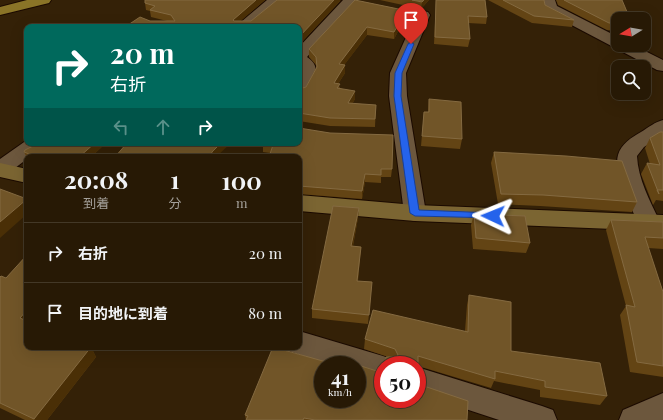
<!DOCTYPE html>
<html lang="ja">
<meta charset="utf-8">
<style>
body{margin:0;font-family:"Playfair Display","Noto Sans JP",serif;background:#2f220f;color:#f1f3f6;height:100vh;display:flex;flex-direction:column;font-size:15px;white-space:nowrap}
*{box-sizing:border-box;margin:0}
p{font-size:13px;color:#a4a09a}
.icon{flex:none;width:22px;height:22px;fill:none;stroke:currentColor;stroke-width:2;stroke-linecap:round;stroke-linejoin:round}
.map{position:relative;flex:1;overflow:hidden}
.drawer{position:absolute;left:24px;top:154px;width:278px;height:196px;display:flex;flex-direction:column;background:#271905;border-radius:8px;box-shadow:0 4px 16px #0002,0 0 0 1px #433827}
.drawer>*{flex:none}
.banner{position:absolute;left:24px;top:24px;width:278px;height:122px;border-radius:8px;box-shadow:0 4px 16px #0002,0 0 0 1px #433827;background:#00695c;color:#fff;overflow:hidden}
.needle{width:26px;rotate:259deg}
.fabs{position:absolute;left:611px;top:12px;display:grid;gap:8px}
.fabs a{display:grid;place-items:center;width:40px;height:40px;border-radius:8px;background:#271905;box-shadow:0 4px 16px #0002,0 0 0 1px #433827;font-size:20px}
.speed{position:absolute;left:314px;top:356px;display:flex;gap:8px;font-size:20px;font-weight:700;text-align:center}
.speed>*{display:grid;place-content:center;width:52px;height:52px;border-radius:50%;background:#271905;box-shadow:0 4px 16px #0002,0 0 0 1px #433827;line-height:1}
.speed small{font-size:10px;font-weight:400}
.speed .limit{border:6px solid #d22;background:#fff;color:#111}
.pin{position:absolute;display:grid;place-items:center;width:34px;height:34px;color:#fff;margin:-41px -17px;border-radius:50% 50% 50% 0;rotate:-45deg;box-shadow:0 0 4px #0007}
.pin .icon{rotate:45deg}
.me{position:absolute;width:44px;margin:-22px;rotate:272deg;stroke-linejoin:round;filter:drop-shadow(0 0 3px #0008)}
.turn{display:flex;align-items:center;gap:14px;height:84px;padding:0 20px;font-size:18px}
.turn .icon{width:52px;height:52px;stroke-width:2.5}
.turn b{display:block;font-size:28px;line-height:34px}
.lanes{display:flex;align-items:center;height:38px;padding:0 20px;background:#0003;justify-content:center;gap:20px;direction:ltr}
.lanes .off{opacity:.35}
.eta{display:flex;justify-content:space-evenly;align-items:center;height:68px;text-align:center}
.eta b{font-size:24px;font-weight:700;line-height:28px}
ul{padding:0;list-style:none}
li{display:flex;align-items:center;gap:12px;height:60px;padding:0 20px;border-top:1px solid #433827}
li div{flex:1}
li b{display:block;font-size:15px}
li em{font-style:normal}
.map>svg:first-child{display:block}
.lines{fill:none;stroke-linecap:round;stroke-linejoin:round}
.street-casing{stroke:#1b0a00;stroke-width:2}
.secondary-casing{stroke:#1b0a00;stroke-width:2}
.primary-casing{stroke:#1b0a00;stroke-width:2}
.street{fill:#6c573d;fill-rule:evenodd}
.secondary{fill:#7b6532;fill-rule:evenodd}
.primary{fill:#8a7427;fill-rule:evenodd}
.wall{fill:#634414}
.shaded-wall{fill:#4a2f06}
.building{fill:#715528;stroke:#846a41}
.route{fill:#2563eb;stroke:#184099}
</style>
<div class="map">
<svg width="663" height="420" viewBox="0 0 663 420">
<rect width="100%" height="100%" fill="#342107"/>
<g class="lines">
<defs>
<g id="street">
<path d="M267,0H283L252,27H235Z"/>
<path d="M343,0H358L307,57C323,67 314,81 305,94L299,95V47Z"/>
<path d="M541,0H555L557,6L618,37V45H633L663,60V71L657,70L545,11Z"/>
<path d="M423,11L428,12L430,15L406,73L407,96L426,213L423,219L415,221L407,219L404,213L389,96L390,73L416,15L418,12Z"/>
<path d="M663,120V135L644,147L637,156C638,179 650,201 660,222L657,228L649,230L641,228C633,213 613,171 618,155C621,144 632,137 641,132C649,127 655,122 663,120Z"/>
<path d="M27,140V143H46C42,149 34,156 27,157V159L7,174L0,176V159Z"/>
<path d="M299,331L383,356L393,360L395,365H383V382L357,373V365H331L289,351L287,347H299Z"/>
<path d="M417,367L542,406L553,410L557,420H499L417,393Z"/>
<path d="M663,393V420H619L623,410Z"/>
</g>
<g id="secondary">
<path d="M0,163L27,169V183L0,177Z"/>
<path d="M299,195L415,205L663,215V231L415,221L299,211Z"/>
</g>
<path id="primary" d="M27,0H51L49,3L0,15V7Z"/>
</defs>
<use href="#street" class="street-casing"/>
<use href="#secondary" class="secondary-casing"/>
<use href="#primary" class="primary-casing"/>
<use href="#street" class="street"/>
<use href="#secondary" class="secondary"/>
<use href="#primary" class="primary"/>
</g>
<g class="wall">
<path d="M145,0H265L240,21H251L340,1L299,45V27L167,21L151,17L150,11L146,10L145,3Z"/>
<path d="M355,0L413,12L412,19L407,25L402,24L394,39L367,35L344,65H345V73L338,84L340,88L355,99L352,104L376,105L375,127L330,126L299,121V89L306,87L316,68V65L309,57V49Z"/>
<path d="M380,0H429L421,9Z"/>
<path d="M436,0H485L487,17L486,24L468,23L470,39L468,47L434,44Z"/>
<path d="M488,0H544L545,5L574,20L572,27L532,23Z"/>
<path d="M556,0H622L618,19V31L607,30L558,5Z"/>
<path d="M429,99L462,139L460,149L421,146L424,112H428Z"/>
<path d="M663,132V201L656,200L653,205L641,174L647,163L650,164L645,148L650,138Z"/>
<path d="M37,143H106L91,157H27V158L24,152L35,145Z"/>
<path d="M263,143L392,169L391,177H381V183L365,182L362,199L299,194V157L263,152Z"/>
<path d="M494,152L637,202L632,212L540,206L498,204L491,163Z"/>
<path d="M474,214L530,243L526,253L473,249L471,225Z"/>
<path d="M358,218L353,246L361,247L358,281L372,282L368,324L312,318V309Z"/>
<path d="M611,220L663,222V249L648,248L663,292V377L630,372L620,315L626,306L606,230Z"/>
<path d="M0,277L27,347H91L96,357L47,420H25L0,408Z"/>
<path d="M469,295L511,351L607,396L600,405L540,397V390L494,381L491,388L418,366V384L467,420H246L245,415L383,399L417,365H385L386,357H388L364,349L365,339L465,331L467,305Z"/>
</g>
<g class="shaded-wall">
<path d="M256,0H265L234,27L233,20Z"/>
<path d="M334,0H340V1L299,45V37Z"/>
<path d="M424,0H429L421,9L422,2Z"/>
<path d="M413,12L412,19L407,25L408,18Z"/>
<path d="M403,17L402,24L394,39V32Z"/>
<path d="M367,27V35L339,72V64Z"/>
<path d="M345,65V73L334,90V83Z"/>
<path d="M355,91V99L348,111V103Z"/>
<path d="M95,143H106L91,157H79Z"/>
<path d="M221,143H231L216,157H210L212,152Z"/>
<path d="M365,174V182L362,199V191Z"/>
<path d="M27,199V214L0,238V222Z"/>
<path d="M359,208L358,218L351,255V246Z"/>
<path d="M361,247L360,256L357,290V281Z"/>
<path d="M27,310V328L20,318Z"/>
<path d="M91,347L96,357L47,420H35L34,419Z"/>
</g>
<g class="building">
<path d="M145,0H256L233,20L234,21H251L277,0H334L299,37V27H125L140,17L150,21H175L171,15L150,10L155,6L145,3Z"/>
<path d="M355,0L413,12L408,18L403,17L394,32L367,27L339,64L345,65L334,83L340,84L337,88L355,91L348,103L376,105L375,119L330,118L299,113V89L306,87L317,67L316,57L309,49Z"/>
<path d="M412,0H424L422,2Z"/>
<path d="M436,0H485L487,17L468,16L470,39L435,37Z"/>
<path d="M503,0H544L545,5L574,20L534,16Z"/>
<path d="M564,0H622L630,19H618V23H609Z"/>
<path d="M429,99L461,102L462,139L422,136L424,112H429Z"/>
<path d="M299,128L330,133L393,135L392,169H381V175L365,174L362,191L299,186V157H269L273,145L262,144L263,143H299Z"/>
<path d="M660,132H663V190H657L659,194L647,163L660,165L650,138Z"/>
<path d="M37,143H95L79,157H37L24,152L25,150L35,145Z"/>
<path d="M127,143H221L212,152L210,157H115Z"/>
<path d="M494,152L566,156L622,161L637,202L543,195L501,194Z"/>
<path d="M0,189L27,199L0,222Z"/>
<path d="M333,206L359,208L351,246L361,247L357,281L372,282L369,315L312,309Z"/>
<path d="M474,214L525,216L530,243L476,238Z"/>
<path d="M611,220L663,222V238L645,237L663,292V366L637,362L626,305L635,307Z"/>
<path d="M27,255V310L20,318L27,321V347H91L34,419L0,403V277L1,276L6,278Z"/>
<path d="M469,295L511,302V351L600,363L607,396L545,387V381L495,371V379L418,356V384L468,401L467,420H315L304,418L303,420H246L248,416L245,415L273,347L337,365H323V399H357V367L358,365L383,373V399H417V365H385L386,357H396L398,355L395,349L365,339L373,310L468,332Z"/>
</g>
<path class="route" d="M411,42L414,44L402,73L401,96L419,210L493,213L497,216L496,218L415,216L410,213L394,96L395,73L408,44Z"/>
</svg>
<div class="fabs">
<a><svg class="needle" viewBox="-14 -14 28 28"><path d="M0-13l5 13h-10z" fill="#e53935"/><path d="M0 13l5-13h-10z" fill="#a4a09a"/></svg></a>
<a><svg class="icon" aria-label="search" viewBox="0 0 24 24"><circle cx="10" cy="10" r="6"/><path d="M15 15l6 6"/></svg></a>
</div>
<div class="speed"><div>41<small>km/h</small></div><div class="limit">50</div></div>
<div class="pin" style="left:411px;top:44px;background:#d93025"><svg class="icon" aria-label="arrive" viewBox="0 0 24 24"><path d="M6 21V4h12l-3 4 3 4H6"/></svg></div>
<svg class="me" style="left:493px;top:216px" viewBox="-20 -20 40 40"><path d="M0-17L14 15 0 8-14 15z" fill="#2563eb" stroke="#fff" stroke-width="4"/></svg>
<div class="banner">
<div class="turn"><svg class="icon" aria-label="right" viewBox="0 0 24 24"><path d="M7 20v-9h11M14 6l5 5-5 5"/></svg><div><b>20 m</b>右折</div></div>
<div class="lanes"><svg class="icon off" aria-label="left" viewBox="0 0 24 24"><path d="M17 20v-9H6M10 6l-5 5 5 5"/></svg><svg class="icon off" aria-label="ahead" viewBox="0 0 24 24"><path d="M12 20V5M6 11l6-6 6 6"/></svg><svg class="icon" aria-label="right" viewBox="0 0 24 24"><path d="M7 20v-9h11M14 6l5 5-5 5"/></svg></div>
</div>
<section class="drawer">
<div class="eta">
<div><b>20:08</b><p>到着</p></div>
<div><b>1</b><p>分</p></div>
<div><b>100</b><p>m</p></div>
</div>
<ul>
<li><svg class="icon" aria-label="right" viewBox="0 0 24 24"><path d="M7 20v-9h11M14 6l5 5-5 5"/></svg><div><b>右折</b></div><em>20 m</em></li>
<li><svg class="icon" aria-label="arrive" viewBox="0 0 24 24"><path d="M6 21V4h12l-3 4 3 4H6"/></svg><div><b>目的地に到着</b></div><em>80 m</em></li>
</ul>
</section>
</div>
